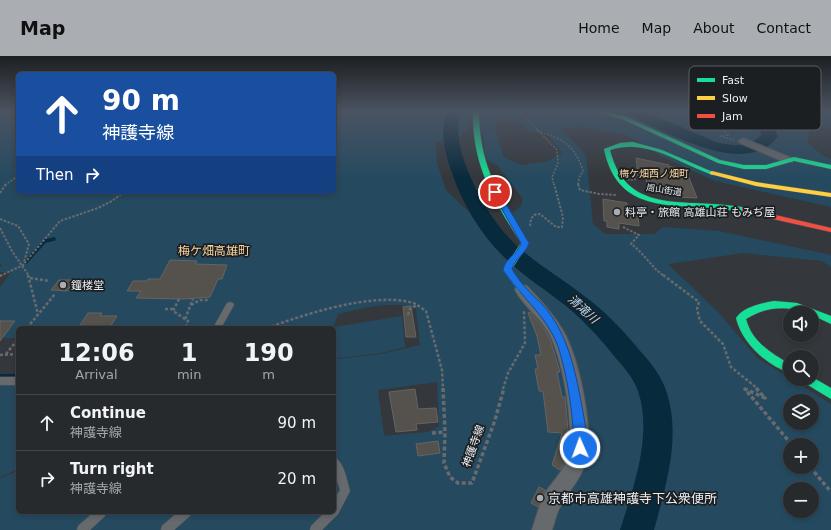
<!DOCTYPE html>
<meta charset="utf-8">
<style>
body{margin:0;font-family:"DejaVu Sans","Noto Sans JP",sans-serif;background:#2f3235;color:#f1f3f6;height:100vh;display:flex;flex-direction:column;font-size:15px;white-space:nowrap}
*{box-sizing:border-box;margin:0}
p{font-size:13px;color:#a4a7aa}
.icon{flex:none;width:22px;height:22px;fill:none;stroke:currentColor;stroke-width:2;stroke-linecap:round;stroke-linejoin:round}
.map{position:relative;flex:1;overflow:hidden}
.drawer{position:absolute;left:16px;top:270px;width:320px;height:188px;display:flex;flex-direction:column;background:#272a2d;border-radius:6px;box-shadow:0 2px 6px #0003,0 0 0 1px #434649}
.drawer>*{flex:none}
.hud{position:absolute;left:16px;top:16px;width:320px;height:122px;border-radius:6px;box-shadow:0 2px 6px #0003,0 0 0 1px #434649;background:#1a4fa0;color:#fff;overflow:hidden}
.tools{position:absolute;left:783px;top:250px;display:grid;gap:8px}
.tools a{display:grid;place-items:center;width:36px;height:36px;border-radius:50%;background:#272a2d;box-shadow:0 2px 6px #0003,0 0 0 1px #434649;font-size:20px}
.pin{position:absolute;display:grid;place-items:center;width:34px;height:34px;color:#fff;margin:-17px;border:2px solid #fff;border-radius:50%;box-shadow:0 1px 4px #0007}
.me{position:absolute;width:44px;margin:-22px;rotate:358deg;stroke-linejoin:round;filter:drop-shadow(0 0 3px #0008)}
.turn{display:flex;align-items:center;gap:14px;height:84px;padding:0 20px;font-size:18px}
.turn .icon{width:52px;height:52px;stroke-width:2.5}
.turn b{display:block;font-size:28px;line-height:34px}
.then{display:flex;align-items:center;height:38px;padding:0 20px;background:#0003;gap:8px;font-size:15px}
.eta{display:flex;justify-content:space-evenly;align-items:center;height:68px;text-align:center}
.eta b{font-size:24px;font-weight:800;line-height:28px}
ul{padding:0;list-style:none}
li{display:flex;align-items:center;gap:12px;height:56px;padding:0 20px;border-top:1px solid #434649}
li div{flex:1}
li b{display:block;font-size:15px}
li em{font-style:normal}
header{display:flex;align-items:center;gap:24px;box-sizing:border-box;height:56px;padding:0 20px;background:#aaaeb2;color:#111}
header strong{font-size:19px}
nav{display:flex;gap:22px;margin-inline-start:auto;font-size:14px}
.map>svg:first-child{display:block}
.green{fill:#254a60;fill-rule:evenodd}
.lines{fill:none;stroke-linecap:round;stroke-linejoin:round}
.stream-far2{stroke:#082a3d;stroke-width:3}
.stream-far1{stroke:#082a3d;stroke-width:3.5}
.stream{stroke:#082a3d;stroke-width:4.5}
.river{fill:#082a3d;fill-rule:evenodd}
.building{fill:#55514c;stroke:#646464}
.lane-casing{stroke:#525558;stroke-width:1}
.street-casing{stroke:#525558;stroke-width:2}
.fast-casing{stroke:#525558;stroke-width:1}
.slow-casing{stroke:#525558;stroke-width:1}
.jam-casing{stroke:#525558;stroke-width:1}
.path-far3{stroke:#686b6d;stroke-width:1.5;stroke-dasharray:2 1.5;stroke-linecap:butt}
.path-far2{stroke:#686b6d;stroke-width:2;stroke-dasharray:2.5 1.5;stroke-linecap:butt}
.path-far1{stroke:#686b6d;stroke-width:2.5;stroke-dasharray:3 2;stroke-linecap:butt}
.path{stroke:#686b6d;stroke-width:3.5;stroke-dasharray:4 2.5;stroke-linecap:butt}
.lane{fill:#666a6c;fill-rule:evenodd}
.street{fill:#666a6c;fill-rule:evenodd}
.fast{fill:#16e098;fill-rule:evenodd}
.slow{fill:#ffcf43;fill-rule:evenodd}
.jam{fill:#f24e42;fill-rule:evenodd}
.route{fill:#1a73e8;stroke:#114b97}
.poi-dot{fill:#aaaeb2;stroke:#1c1f22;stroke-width:1.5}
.labels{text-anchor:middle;stroke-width:3.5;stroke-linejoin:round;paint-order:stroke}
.far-street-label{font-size:9px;fill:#e9eef2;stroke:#1c1f22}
.far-neighbourhood-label{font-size:10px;fill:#f8d29d;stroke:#1c1f22}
.poi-label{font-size:11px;fill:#e9eef2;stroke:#1c1f22;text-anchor:start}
.street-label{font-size:11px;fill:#e9eef2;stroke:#1c1f22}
.neighbourhood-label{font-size:12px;fill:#f8d29d;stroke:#1c1f22}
.water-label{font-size:12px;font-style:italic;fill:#b3ddf9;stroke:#1c1f22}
.near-poi-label{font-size:13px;fill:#e9eef2;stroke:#1c1f22;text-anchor:start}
.key{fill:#1c1f22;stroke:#5a5d60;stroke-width:1}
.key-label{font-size:11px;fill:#e9eef2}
</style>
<header>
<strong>Map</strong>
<nav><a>Home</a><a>Map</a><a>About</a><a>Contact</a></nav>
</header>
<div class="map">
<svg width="831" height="474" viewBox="0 0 831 474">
<rect width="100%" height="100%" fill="#34383c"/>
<g class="green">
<path d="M0,55H18V136H334V55H831V72L809,67L808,87L822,99L831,103V151L715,125L663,101L627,79L581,71L561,72L586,99L593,168L605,178H655L663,171L719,175L831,199V211L822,205L743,197L668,208L719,257L757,302L831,348V474H0V422L18,415V456H334V299L337,303L381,298L420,289L416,253C394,243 361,253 338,258L333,272H18V282H0V231L11,216H0V211L2,209L0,208ZM470,61L481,68L486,103L498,110L523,143L521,150L512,157L528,187L508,197L490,176L446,134L437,107L436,86L457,83L466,74ZM501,64L517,65L529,76L546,75L562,97L548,105L521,109L504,101L494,71ZM437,326L439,370L428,376L384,380L378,334ZM790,345H812V367H790ZM790,389H812V411H790ZM790,433H812V455H790Z"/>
<path d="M402,260L405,291L381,297L338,302L334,296L335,271Z"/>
<path d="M0,317L18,318V413L0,421Z"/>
</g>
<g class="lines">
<path class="stream-far2" d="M758,55L772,61"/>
<path class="stream-far1" d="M26,206L45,185L54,183"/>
<path class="stream" d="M0,320H18"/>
<g class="river">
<path d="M447,55H461C455,75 460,96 468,115C479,143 495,169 517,190C537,208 561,222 583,239C605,255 624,275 641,296C652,308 662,321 667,337C681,382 666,430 654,474H620C633,432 653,380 638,335C634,323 623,310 614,300C600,282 584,265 566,250C545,233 521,219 502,199C480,177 462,147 452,117C445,97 439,76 447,55Z"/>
<path d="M623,55H644L716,86C735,90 746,92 762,79L758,73L761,65L770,55H818L816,58C801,62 778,54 774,73L778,80C747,125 662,73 625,58Z"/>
</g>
</g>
<g class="building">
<path d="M636,102L669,109L668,110L686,114L697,142L677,141L676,140L650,136L645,121L638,120Z"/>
<path d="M603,143L627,147L628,157L638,159L639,170L619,167V173L607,171V165H604Z"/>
<path d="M170,204L197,205L195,208L227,209L222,223H218L210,241L182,243L136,242L141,235H127L133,225H147L148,223H160Z"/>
<path d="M59,224H75L67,235L51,234Z"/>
<path d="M411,250L416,281H406L403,251Z"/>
<path d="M530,256L546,275L551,286L560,316H557L562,341H565L568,375V391L566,404L560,414L552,409L562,377L548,376L543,335H539L535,313H538L535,299H541L537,280L528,257Z"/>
<path d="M88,257H102L100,260H117L110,271L78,272Z"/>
<path d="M0,265H15L0,285Z"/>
<path d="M415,333L418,353L436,352L438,366L416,368L417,374L396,376L389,336Z"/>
<path d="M438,385L440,397L418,400L416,388Z"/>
<path d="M539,431L545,434L538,451L531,447Z"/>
</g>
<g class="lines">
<defs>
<g id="lane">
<path d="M230,246L233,247L234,249L221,272H213L227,247Z"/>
<rect x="0" y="321" width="18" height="8"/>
<path d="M334,401C344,405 347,425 350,435L338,458L322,474H310L311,470L325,456H334V444L340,434L334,415Z"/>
<path d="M94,456H106L105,460L90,474H77L78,470Z"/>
<path d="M178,456H191L190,460L174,474H161L162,470Z"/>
</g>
<g id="street">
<path d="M743,82L792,102L793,104L792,106H784L740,87L738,85Z"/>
<path d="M522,229L527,230C541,245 555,260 565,278C580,307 594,375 586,406C581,423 568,436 560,451C556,458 555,466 552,474H532C536,462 539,449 545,437C552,426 563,416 567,404C576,375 563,300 547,274C538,260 523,249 515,234L517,230Z"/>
</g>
<g id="fast">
<path d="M473,55H479C479,110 500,143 529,187L511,214L526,234L522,237L519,236L503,214L521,187C493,143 472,109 473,55Z"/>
<path d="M590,55H602L626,61L720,104L744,109H766L794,101L831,109V113L794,105L766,113H744L718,107L622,63Z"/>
<path d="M633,86L662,94L715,117L712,119L710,118C678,106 645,82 610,94C625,155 676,144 725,149C732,150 744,150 749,154L745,156C729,154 712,152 696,151C650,149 615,145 604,93L620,87Z"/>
<path d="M774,245L797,247L831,260V268L812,259V257C806,257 802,255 797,254C778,250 762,253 746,263C752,286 771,297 790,308V317C766,309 742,287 736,262C743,251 762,247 774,245Z"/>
<path d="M812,321L831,332V343L803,326L802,323H812Z"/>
</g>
<path id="slow" d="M712,115L756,126L831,137V141L756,130L710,118V116Z"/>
<path id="jam" d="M742,152H745L831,172V176L742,156Z"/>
</defs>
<use href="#lane" class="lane-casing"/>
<use href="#street" class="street-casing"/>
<use href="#fast" class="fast-casing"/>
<use href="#slow" class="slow-casing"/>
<use href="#jam" class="jam-casing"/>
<g class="path-far3">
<path d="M519,55L557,94L558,108L552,121L554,129"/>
<path d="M705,61L729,79L720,80L734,84"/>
<path d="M537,75C562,82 575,89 583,115L579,122L578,129"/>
<path d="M624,115H634L635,124H629Z"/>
<path d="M5,129L18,120"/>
</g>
<g class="path-far2">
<path d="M578,128L580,134L599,138L617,139"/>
<path d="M0,137L6,128"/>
<path d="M0,163L18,170L29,188L24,206"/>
<path d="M530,170L531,163L534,159L540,158L556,171H562L563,161L554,128"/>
<path d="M623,171L639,179L631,188C644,197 651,211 664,220"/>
<path d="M0,172L12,195L29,220"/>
<path d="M0,220L23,209L60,165L98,152L112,145L124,136"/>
</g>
<g class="path-far1">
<path d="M28,219L38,258"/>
<path d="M663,219L699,246L697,253L700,265L723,288L731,311L758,333"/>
<path d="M0,220L2,219"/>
<path d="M30,222L49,225"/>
<path d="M179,243L173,255L188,265L186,272"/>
<path d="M191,249L200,244H209"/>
<path d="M165,253H174"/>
<path d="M408,259L410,253L417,249"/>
<path d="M185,263L193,243"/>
<path d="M27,272L55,238"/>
<path d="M267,272C306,258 369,237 410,246C416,247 421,252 426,255L442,314L443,333"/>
<path d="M6,298L18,283"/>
<path d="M0,299L18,298"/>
<path d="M503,333L508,317L525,287L524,255"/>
</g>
<g class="path">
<path d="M443,332L445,376L444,407L450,421L458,427H472L495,364L504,332"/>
<path d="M756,332L765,342L745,333L792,389"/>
<path d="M432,377L445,376"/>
<path d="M810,411L831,436"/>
</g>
<use href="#lane" class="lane"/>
<use href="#street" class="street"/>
<use href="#fast" class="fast"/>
<use href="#slow" class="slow"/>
<use href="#jam" class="jam"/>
</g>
<linearGradient id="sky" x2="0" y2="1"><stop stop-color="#1d1f21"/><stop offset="0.45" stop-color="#4a5361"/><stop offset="1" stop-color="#4a5361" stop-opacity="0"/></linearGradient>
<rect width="831" height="122" fill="url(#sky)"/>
<path class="route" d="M493,134H495L499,136L529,187C526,198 514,203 512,213C516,220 521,227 527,233C531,238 537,243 542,248C569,278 576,318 583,356C585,368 589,384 584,396L580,397L576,396C572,388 574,380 573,372C571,345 566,316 558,290C547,260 520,240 503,214C505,202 518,198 521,187L492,136Z"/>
<g class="poi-dot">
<circle cx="617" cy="156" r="4"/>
<circle cx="63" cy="229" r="4"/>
<circle cx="540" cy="442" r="4"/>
</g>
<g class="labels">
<g class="far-street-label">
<text transform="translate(664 134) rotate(9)" y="3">周山街道</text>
</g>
<g class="far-neighbourhood-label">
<text x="654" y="121">梅ケ畑西ノ畑町</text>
</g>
<g class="poi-label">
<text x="625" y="160">料亭・旅館 高雄山荘 もみぢ屋</text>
<text x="71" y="233">鐘楼堂</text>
</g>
<g class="street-label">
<text transform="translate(473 390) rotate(-70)" y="4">神護寺線</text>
</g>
<g class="neighbourhood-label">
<text x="214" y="199">梅ケ畑高雄町</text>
</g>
<g class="water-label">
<text transform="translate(583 253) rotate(42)" y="4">清滝川</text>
</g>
<g class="near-poi-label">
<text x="548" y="447">京都市高雄神護寺下公衆便所</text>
</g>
</g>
<rect x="689" y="10" width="132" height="64" rx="6" class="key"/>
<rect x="697" y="22" width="18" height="4" fill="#16e098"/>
<rect x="697" y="40" width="18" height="4" fill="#ffcf43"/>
<rect x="697" y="58" width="18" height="4" fill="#f24e42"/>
<g class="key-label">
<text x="722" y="28">Fast</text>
<text x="722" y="46">Slow</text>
<text x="722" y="64">Jam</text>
</g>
</svg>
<div class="tools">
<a><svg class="icon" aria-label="sound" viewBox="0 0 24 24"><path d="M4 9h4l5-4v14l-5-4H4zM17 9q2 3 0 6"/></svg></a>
<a><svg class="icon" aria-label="search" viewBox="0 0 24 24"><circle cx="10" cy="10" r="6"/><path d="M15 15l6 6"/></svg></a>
<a><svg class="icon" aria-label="layers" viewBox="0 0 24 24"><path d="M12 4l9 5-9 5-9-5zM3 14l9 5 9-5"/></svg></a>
<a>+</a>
<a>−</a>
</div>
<div class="pin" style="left:495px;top:136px;background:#d93025"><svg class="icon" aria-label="arrive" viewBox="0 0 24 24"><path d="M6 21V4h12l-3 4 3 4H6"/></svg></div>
<svg class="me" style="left:580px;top:392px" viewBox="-20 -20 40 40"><circle r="17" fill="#1a73e8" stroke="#fff" stroke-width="3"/><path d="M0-11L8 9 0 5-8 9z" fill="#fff"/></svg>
<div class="hud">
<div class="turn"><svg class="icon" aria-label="ahead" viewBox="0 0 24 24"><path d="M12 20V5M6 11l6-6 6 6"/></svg><div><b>90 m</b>神護寺線</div></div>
<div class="then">Then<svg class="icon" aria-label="right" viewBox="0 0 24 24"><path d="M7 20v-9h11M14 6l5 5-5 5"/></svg></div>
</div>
<section class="drawer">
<div class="eta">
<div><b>12:06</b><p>Arrival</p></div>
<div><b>1</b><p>min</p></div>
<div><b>190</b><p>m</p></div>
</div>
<ul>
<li><svg class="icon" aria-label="ahead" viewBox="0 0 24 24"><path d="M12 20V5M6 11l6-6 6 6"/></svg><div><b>Continue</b><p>神護寺線</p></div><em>90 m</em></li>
<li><svg class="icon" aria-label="right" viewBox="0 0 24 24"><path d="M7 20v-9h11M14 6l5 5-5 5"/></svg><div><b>Turn right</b><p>神護寺線</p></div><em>20 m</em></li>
</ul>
</section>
</div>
